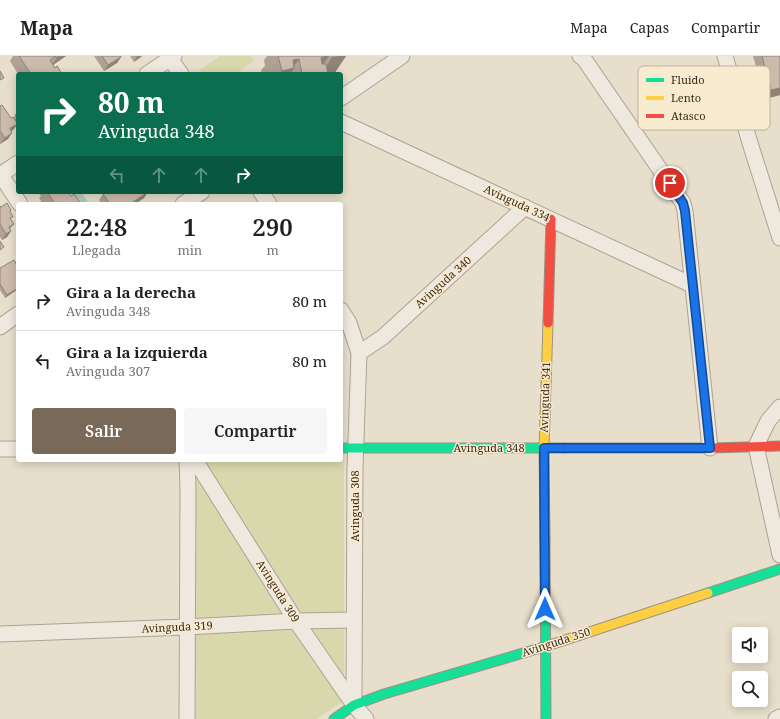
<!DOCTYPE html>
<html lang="es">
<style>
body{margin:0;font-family:"Noto Serif",serif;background:#f6f6f6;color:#202124;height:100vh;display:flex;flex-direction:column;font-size:15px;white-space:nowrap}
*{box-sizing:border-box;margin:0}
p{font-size:13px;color:#757577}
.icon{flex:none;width:22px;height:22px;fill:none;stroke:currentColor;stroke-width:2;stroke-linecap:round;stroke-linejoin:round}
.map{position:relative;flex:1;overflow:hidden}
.sheet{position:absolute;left:16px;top:146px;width:327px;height:260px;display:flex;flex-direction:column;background:#fff;border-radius:4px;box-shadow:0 2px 10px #0003}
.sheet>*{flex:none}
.banner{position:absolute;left:16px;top:16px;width:327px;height:122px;border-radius:4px;box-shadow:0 2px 10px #0003;background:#0b6e4f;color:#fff;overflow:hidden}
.tools{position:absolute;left:732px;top:571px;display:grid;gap:8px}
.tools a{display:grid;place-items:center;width:36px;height:36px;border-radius:4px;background:#fff;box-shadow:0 2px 10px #0003;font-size:20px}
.pin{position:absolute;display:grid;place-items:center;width:34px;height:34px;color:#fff;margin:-17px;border:2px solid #fff;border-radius:50%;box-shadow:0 1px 4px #0007}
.me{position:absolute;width:44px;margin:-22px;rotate:0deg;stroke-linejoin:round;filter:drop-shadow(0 0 3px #0008)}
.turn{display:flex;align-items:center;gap:14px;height:84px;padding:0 16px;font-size:18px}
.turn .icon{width:52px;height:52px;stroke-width:2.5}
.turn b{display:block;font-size:28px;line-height:34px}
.lanes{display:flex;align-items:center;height:38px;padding:0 16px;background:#0003;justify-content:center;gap:20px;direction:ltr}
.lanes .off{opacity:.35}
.eta{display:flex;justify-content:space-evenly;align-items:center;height:68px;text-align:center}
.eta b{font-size:24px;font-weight:600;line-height:28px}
.primary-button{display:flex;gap:8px;margin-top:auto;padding:8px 16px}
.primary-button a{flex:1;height:46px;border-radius:4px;background:#786959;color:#fff;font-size:16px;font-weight:600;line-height:46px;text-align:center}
.primary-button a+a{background:#f6f6f6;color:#202124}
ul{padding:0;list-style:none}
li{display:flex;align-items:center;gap:12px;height:60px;padding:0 16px;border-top:1px solid #e0e0e0}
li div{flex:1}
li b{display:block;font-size:15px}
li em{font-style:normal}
header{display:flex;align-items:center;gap:24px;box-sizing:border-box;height:56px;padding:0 20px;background:#fff;border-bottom:1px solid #e0e0e0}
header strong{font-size:19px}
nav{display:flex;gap:22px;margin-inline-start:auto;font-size:14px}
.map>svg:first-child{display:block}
.green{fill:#d9d8ac}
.water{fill:#b7ccbe}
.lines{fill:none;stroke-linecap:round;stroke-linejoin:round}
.street-casing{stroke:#aca295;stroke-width:17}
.fast-casing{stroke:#9c9284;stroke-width:11}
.slow-casing{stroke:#9c9284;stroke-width:11}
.jam-casing{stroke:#9c9284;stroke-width:11}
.street{stroke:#efe8de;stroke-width:15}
.fast{stroke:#16e098;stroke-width:9}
.slow{stroke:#ffcf43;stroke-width:9}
.jam{stroke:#f24e42;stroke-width:9}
.wall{fill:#afa194}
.shaded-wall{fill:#8f8378}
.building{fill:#ccbbac;stroke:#8f8378}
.route-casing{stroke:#114b97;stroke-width:10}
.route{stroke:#1a73e8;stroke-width:7}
.labels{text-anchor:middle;stroke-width:3;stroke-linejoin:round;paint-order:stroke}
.street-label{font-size:11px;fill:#3c2a1b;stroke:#f9ebd0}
.key{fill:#f9ebd0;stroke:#c0b19a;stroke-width:1}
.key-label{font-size:11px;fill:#3c2a1b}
</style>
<header>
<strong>Mapa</strong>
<nav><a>Mapa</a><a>Capas</a><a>Compartir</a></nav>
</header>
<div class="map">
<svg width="780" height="663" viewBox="0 0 780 663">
<rect width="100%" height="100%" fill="#e7decb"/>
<g class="green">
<path d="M220,0H251L254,5L235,18H202L200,14Z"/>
<path d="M341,399H344V645L316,663H194L193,404H341Z"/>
</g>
<path class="water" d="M77,136H81L89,148H77L71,140Z"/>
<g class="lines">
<defs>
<g id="street">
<path d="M168,0L181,18"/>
<path d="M580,0L584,3L683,147L685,155L710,392"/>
<path d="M725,0L750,87L780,182"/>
<path d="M147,18L174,0"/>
<path d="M341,42L402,0"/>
<path d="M341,66L692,229"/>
<path d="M0,118L20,148"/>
<path d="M0,119L18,107"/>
<path d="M261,136L269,148"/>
<path d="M183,148L202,136"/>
<path d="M341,254L349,267L359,297L355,412L354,649"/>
<path d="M0,271L18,258"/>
<path d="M359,297L383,281L525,151"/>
<path d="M780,351L768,365L756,390L780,499"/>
<path d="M0,393H18"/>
<path d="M195,404L296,565L354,649L366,663"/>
<path d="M0,578L186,571L296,565L354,564"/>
<path d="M187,663L188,433L187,404"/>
<path d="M776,663L780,661"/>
</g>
<g id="fast">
<path d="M341,392H565"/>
<path d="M545,482L546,663"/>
<path d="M708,537L780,513"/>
<path d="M334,663L354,649L384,638L547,590"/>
</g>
<g id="slow">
<path d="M545,482L544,392L548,267"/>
<path d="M547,590L708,537"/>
</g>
<g id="jam">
<path d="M548,267L551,163"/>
<path d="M565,392H710L780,390"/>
</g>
</defs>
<use href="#street" class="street-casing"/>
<use href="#fast" class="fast-casing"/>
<use href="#slow" class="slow-casing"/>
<use href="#jam" class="jam-casing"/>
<use href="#street" class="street"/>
<use href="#fast" class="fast"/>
<use href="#slow" class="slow"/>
<use href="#jam" class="jam"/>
</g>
<g class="wall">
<path d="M13,0H66L53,9L55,12L62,18H18L10,5Z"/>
<path d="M94,0H121L117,7L104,15Z"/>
<path d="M130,0H142L134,6Z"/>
<path d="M267,0H346L334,18H262L261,14L265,10L264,4Z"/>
<path d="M753,0H780V39L765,43Z"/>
<path d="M0,50L11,62H13L18,57V69L17,68L13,74L11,75L8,83L0,88Z"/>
<path d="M40,136H67L71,140L81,148H43L39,142L41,140L39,137Z"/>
<path d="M148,136L144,142L135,148H102L99,144L103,138Z"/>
<path d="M0,150L1,151L10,156L11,164L14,168L10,173L11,175L7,181L2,184L0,181Z"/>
<path d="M18,208V233L5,242L0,234V212Z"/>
</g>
<g class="shaded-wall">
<path d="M59,0H66L50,11L57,2Z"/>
<path d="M137,0H142L134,6Z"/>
<path d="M322,0H329L316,18H310Z"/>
<path d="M339,0H346L334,18H321L332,1Z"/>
<path d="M121,1L117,7L104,15L108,9Z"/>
<path d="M299,3L292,13L294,12L290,18H280L282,15L293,4Z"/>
<path d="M780,32V39L765,43L771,34Z"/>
<path d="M18,68L13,74L5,79L10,72Z"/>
<path d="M12,77L8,83L0,88L5,82Z"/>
<path d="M148,136L144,142L135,148H130Z"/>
<path d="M11,175L7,181L2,184L6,178Z"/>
<path d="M18,232V233L5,242L7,239Z"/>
</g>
<g class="building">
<path d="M19,0H59L57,2L55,0L50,4L55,12L57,10L62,18H31Z"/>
<path d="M102,0H121V1L108,9Z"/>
<path d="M278,0H324V1L321,2L322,8H326L328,18H302L299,3L293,4L294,12L282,15Z"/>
<path d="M762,0H780V32L771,34Z"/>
<path d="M0,15L4,22L0,24Z"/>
<path d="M2,49L11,62L13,61L18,68L10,72L12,77L5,82L0,75V50Z"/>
<path d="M18,57V63L15,59Z"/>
<path d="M47,136H67L71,140L74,138L81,148H59L58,146L55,148Z"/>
<path d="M106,136H148L130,148H110L103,138Z"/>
<path d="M7,147L11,154L10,155L13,161L10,162L14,168L9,171L11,175L6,178L0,168V150L1,151Z"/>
<path d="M0,185L4,191L0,194Z"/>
<path d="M14,204L17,209L18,208V232L7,239L0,228V212Z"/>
</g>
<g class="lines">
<defs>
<path id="route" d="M545,553L544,392H710L685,155L683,147L670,127"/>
</defs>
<use href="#route" class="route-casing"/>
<use href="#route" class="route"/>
</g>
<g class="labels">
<g class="street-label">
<text transform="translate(517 147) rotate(25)" y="4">Avinguda 334</text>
<text transform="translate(443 226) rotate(-42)" y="4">Avinguda 340</text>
<text transform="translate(545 341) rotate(-88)" y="4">Avinguda 341</text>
<text x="489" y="396">Avinguda 348</text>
<text transform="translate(355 450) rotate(-90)" y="4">Avinguda 308</text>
<text transform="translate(278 535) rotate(58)" y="4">Avinguda 309</text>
<text transform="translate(177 571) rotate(-3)" y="4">Avinguda 319</text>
<text transform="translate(556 586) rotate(-18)" y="4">Avinguda 350</text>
</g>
</g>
<rect x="638" y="10" width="132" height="64" rx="6" class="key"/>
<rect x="646" y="22" width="18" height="4" fill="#16e098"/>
<rect x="646" y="40" width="18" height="4" fill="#ffcf43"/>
<rect x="646" y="58" width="18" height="4" fill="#f24e42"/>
<g class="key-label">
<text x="671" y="28">Fluido</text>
<text x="671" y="46">Lento</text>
<text x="671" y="64">Atasco</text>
</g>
</svg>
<div class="tools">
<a><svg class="icon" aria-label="sound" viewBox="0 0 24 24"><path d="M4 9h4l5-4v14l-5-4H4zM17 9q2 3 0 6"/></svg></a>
<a><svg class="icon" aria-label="search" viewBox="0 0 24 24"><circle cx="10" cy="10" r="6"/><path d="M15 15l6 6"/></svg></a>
</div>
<div class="pin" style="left:670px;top:127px;background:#d93025"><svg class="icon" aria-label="arrive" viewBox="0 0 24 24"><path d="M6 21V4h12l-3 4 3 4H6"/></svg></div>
<svg class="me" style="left:545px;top:553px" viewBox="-20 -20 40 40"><path d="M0-17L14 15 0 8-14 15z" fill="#1a73e8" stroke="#fff" stroke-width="4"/></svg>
<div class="banner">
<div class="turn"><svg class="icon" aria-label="right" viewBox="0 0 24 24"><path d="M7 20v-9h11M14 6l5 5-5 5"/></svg><div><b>80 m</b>Avinguda 348</div></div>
<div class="lanes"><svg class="icon off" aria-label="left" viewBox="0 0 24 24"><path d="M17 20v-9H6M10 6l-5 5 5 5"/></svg><svg class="icon off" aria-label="ahead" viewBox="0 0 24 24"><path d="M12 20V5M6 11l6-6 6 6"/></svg><svg class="icon off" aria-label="ahead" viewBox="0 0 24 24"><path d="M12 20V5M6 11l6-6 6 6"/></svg><svg class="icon" aria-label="right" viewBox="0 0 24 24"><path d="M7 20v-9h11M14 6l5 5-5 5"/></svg></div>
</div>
<section class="sheet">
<div class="eta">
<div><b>22:48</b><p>Llegada</p></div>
<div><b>1</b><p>min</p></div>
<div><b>290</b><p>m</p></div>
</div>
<ul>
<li><svg class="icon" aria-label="right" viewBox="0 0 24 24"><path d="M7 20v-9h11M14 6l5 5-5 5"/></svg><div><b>Gira a la derecha</b><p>Avinguda 348</p></div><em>80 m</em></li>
<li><svg class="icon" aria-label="left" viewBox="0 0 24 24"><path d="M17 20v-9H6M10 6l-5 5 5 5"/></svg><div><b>Gira a la izquierda</b><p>Avinguda 307</p></div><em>80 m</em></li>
</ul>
<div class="primary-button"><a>Salir</a><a>Compartir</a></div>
</section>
</div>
